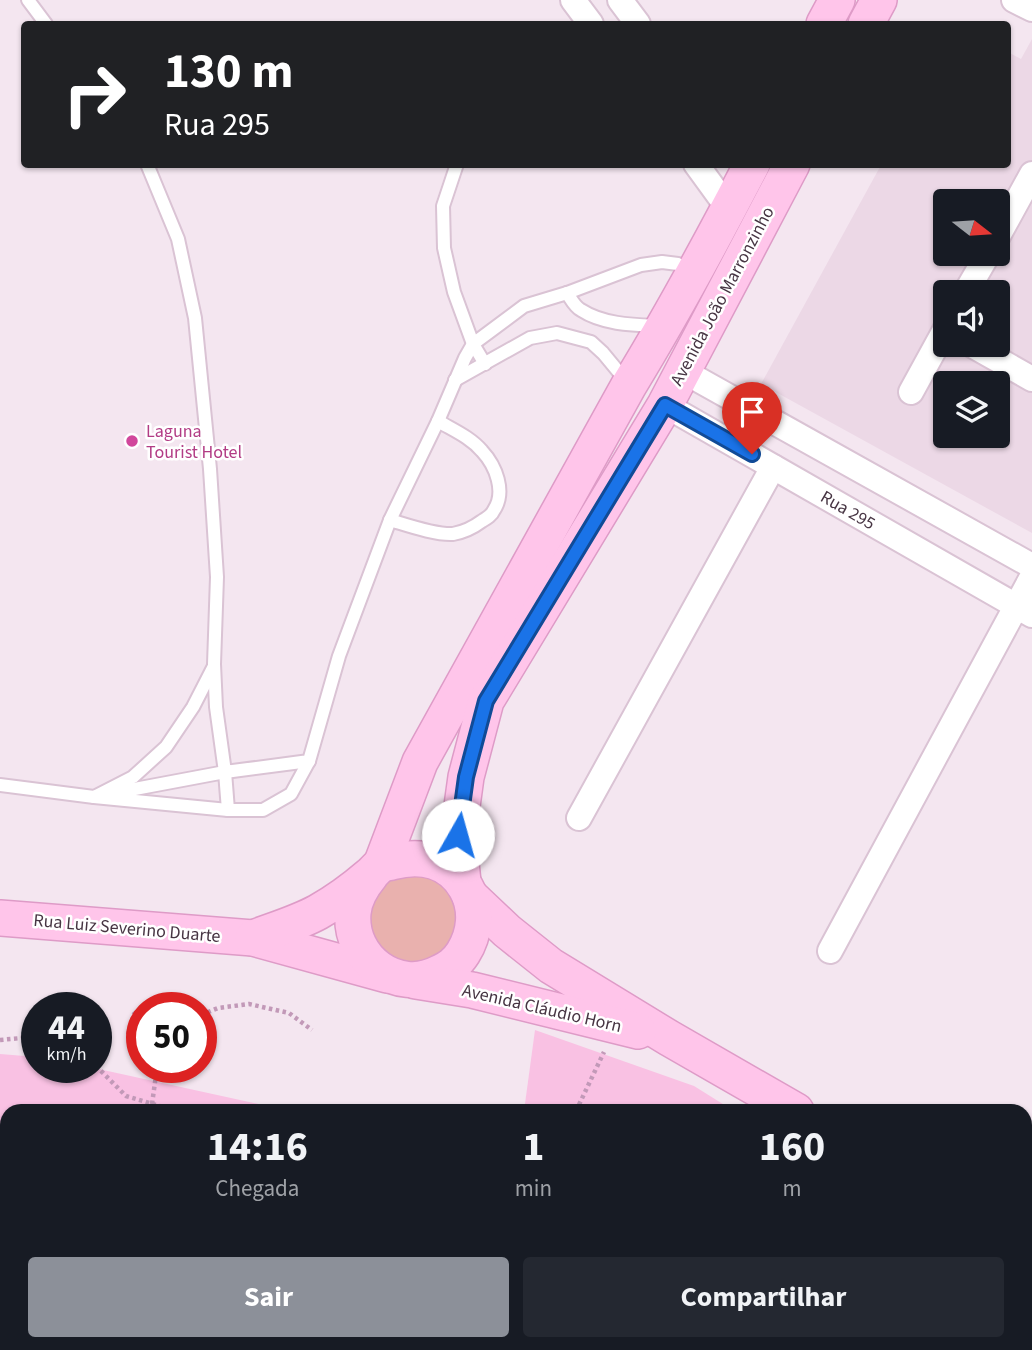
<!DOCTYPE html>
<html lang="pt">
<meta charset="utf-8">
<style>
body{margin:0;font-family:"Source Sans 3",sans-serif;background:#242831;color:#f1f3f6;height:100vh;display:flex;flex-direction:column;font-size:26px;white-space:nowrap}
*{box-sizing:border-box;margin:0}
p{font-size:23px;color:#9ea1a6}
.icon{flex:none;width:38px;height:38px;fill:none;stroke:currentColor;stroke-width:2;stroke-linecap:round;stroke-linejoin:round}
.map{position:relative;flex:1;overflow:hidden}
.sheet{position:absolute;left:0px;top:1104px;width:1032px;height:247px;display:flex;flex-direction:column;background:#171b24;border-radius:21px 21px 0 0;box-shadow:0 2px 5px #0004}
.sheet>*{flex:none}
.guide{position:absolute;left:21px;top:21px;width:990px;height:147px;border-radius:7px;box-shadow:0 2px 5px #0004;background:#202124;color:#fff;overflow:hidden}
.needle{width:46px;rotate:107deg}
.fabs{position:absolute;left:933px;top:189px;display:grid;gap:14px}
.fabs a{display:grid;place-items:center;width:77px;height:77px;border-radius:7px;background:#171b24;box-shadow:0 2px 5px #0004;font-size:35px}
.speed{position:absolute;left:21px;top:992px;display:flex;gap:14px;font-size:35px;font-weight:700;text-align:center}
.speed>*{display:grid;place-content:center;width:91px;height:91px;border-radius:50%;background:#171b24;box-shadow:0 2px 5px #0004;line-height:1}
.speed small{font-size:18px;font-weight:400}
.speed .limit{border:10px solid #d22;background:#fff;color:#111}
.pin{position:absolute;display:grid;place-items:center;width:60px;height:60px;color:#fff;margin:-72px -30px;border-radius:50% 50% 50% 0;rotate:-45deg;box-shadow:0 0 7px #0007}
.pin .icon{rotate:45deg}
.me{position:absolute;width:77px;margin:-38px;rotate:7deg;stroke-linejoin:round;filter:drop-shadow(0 0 5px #0008)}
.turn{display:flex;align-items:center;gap:24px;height:147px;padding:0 28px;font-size:32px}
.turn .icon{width:91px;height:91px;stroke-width:2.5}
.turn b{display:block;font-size:49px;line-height:60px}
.eta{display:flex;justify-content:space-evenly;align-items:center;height:119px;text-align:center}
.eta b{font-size:42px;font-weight:700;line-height:49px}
.primary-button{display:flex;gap:14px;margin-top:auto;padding:14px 28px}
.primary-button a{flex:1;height:80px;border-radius:7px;background:#8c9099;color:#fff;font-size:28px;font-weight:700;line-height:80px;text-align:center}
.primary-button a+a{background:#242831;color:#f1f3f6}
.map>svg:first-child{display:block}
.residential{fill:#ecd8e6;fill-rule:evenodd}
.green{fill:#e9b1ae}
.sand{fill:#f9c1e3}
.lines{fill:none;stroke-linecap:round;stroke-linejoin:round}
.lane-casing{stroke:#dac3d4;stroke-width:16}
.street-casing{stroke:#dac3d4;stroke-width:28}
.secondary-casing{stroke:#de9bc7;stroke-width:38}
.path{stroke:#c299b8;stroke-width:4.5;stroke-dasharray:3.5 3.5;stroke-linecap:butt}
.lane{stroke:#fff;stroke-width:12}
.street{stroke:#fff;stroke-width:24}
.secondary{stroke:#ffc5ea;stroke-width:35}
.route-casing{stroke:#114b97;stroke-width:18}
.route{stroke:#1a73e8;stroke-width:12}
.hotel-dot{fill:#d1479c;stroke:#fff;stroke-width:2.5}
.labels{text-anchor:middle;stroke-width:5;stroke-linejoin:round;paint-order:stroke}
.street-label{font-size:18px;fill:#473543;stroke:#fff}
.hotel-label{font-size:18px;fill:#b23c85;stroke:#fff;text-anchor:start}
</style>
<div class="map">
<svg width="1032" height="1350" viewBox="0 0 1032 1350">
<rect width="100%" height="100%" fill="#f4e6f0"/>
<path class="residential" d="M1032,39V533L761,384L881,165L1008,164V52L1021,59ZM945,201H998V254H945ZM945,292H998V345H945ZM945,383H998V436H945Z"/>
<path class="green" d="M408,873L437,879L448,889L456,902L457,932L440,956L411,965L384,954L369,928L372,899L381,886L393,878Z"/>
<g class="sand">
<path d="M535,1030L694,1086L734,1111H524Z"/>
<path d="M0,1054L37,1057V1068H94L290,1111H7V1344H1026V1285L1032,1288V1350H0Z"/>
</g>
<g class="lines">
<defs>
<g id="lane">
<path d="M28,0L46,24"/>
<path d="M147,164L178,239L195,318L210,469L217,577L214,664L216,707L225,772L309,761L339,656L390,520L438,421L465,358L473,344L524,306L567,293L641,265L662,262L678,264L693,272"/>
<path d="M457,164L443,206L444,248L454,292L473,344L485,364"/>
<path d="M567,293C571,299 575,307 581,310C604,325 635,325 660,326"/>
<path d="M455,380L530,338L557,333L591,342L603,353L627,382"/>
<path d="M390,520C407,525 435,535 453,534C464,532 474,527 482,521C487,518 492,515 494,510C506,492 496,466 482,451C470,437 453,430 438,421"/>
<path d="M0,785L94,797L133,777L166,747L193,707L213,668"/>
<path d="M108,794L225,772L228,810"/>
<path d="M94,797L228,810H263L291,794L309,761"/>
</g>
<g id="street">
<path d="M573,0L591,24"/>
<path d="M620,0L638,24"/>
<path d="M1014,0L1032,9"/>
<path d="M696,164L728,208"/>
<path d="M998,236L1032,174"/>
<path d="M966,292L988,254"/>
<path d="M972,345L1032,379"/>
<path d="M683,371L1032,566"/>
<path d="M911,392L945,330"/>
<path d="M665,405L1032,615"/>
<path d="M579,818L773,467"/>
<path d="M830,951L1032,577"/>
</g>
<g id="secondary">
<path d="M824,24L837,0"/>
<path d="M866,24L879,0"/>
<path d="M381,865L420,762L629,385C673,313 713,239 752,164"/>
<path d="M463,882L458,835L466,777L486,701L665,405L792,164"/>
<path d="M470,896L507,931L551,966L669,1038L796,1111"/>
<path d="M0,918L253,938L387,975"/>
<path d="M253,938C274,930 298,923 318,912C334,903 356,887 370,875C374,872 377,867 382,864C385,863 389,863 392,862C421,854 450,860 466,888C478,909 475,934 463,953C456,964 449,968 439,973C397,995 349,959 353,913C354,899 362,886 371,875"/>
<path d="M416,981L472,990L638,1031"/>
<path d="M1026,1239L1032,1242"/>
</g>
</defs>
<use href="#lane" class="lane-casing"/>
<use href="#street" class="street-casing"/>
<use href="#secondary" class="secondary-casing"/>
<g class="path">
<path d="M142,1008L134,1014L128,1035L138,1054L142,1056"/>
<path d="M142,1008L152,1002L173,1005L176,1008"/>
<path d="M201,1015L218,1008L249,1004L289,1013L312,1030"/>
<path d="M0,1040L32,1037L37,1038"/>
<path d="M96,1066L126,1096L176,1111"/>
<path d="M152,1104L157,1068"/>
<path d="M576,1111L604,1052"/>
<path d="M443,1350L446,1344"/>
<path d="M781,1350L783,1344"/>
</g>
<use href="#lane" class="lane"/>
<use href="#street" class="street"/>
<use href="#secondary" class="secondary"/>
</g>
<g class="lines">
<defs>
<path id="route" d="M458,835L466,777L486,701L665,405L752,454"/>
</defs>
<use href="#route" class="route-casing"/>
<use href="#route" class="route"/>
</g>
<circle class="hotel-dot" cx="132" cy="441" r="7"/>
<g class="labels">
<g class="street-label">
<text transform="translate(722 296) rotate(-62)" y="6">Avenida João Marronzinho</text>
<text transform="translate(848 510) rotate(30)" y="6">Rua 295</text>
<text transform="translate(127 928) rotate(5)" y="6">Rua Luiz Severino Duarte</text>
<text transform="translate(542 1008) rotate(13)" y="6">Avenida Cláudio Horn</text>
</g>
<g class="hotel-label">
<text x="146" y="437">Laguna<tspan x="146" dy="21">Tourist Hotel</tspan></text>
</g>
</g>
</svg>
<div class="fabs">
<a><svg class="needle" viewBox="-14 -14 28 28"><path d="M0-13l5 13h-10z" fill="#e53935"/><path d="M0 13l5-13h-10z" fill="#9ea1a6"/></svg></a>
<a><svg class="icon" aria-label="sound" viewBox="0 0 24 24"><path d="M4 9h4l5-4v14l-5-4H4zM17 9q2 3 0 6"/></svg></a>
<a><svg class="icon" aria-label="layers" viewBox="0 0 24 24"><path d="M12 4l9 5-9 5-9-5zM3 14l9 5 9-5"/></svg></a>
</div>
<div class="speed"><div>44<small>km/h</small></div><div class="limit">50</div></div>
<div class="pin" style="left:752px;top:454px;background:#d93025"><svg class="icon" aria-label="arrive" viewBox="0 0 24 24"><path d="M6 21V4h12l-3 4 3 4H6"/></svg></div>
<svg class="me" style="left:458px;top:835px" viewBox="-20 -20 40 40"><circle r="19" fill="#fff"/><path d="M0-13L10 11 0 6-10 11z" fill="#1a73e8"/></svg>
<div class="guide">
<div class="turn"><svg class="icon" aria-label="right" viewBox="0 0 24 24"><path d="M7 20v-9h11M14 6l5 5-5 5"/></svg><div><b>130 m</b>Rua 295</div></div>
</div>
<section class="sheet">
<div class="eta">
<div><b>14:16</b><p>Chegada</p></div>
<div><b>1</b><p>min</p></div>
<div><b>160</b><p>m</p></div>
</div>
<div class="primary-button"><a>Sair</a><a>Compartilhar</a></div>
</section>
</div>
